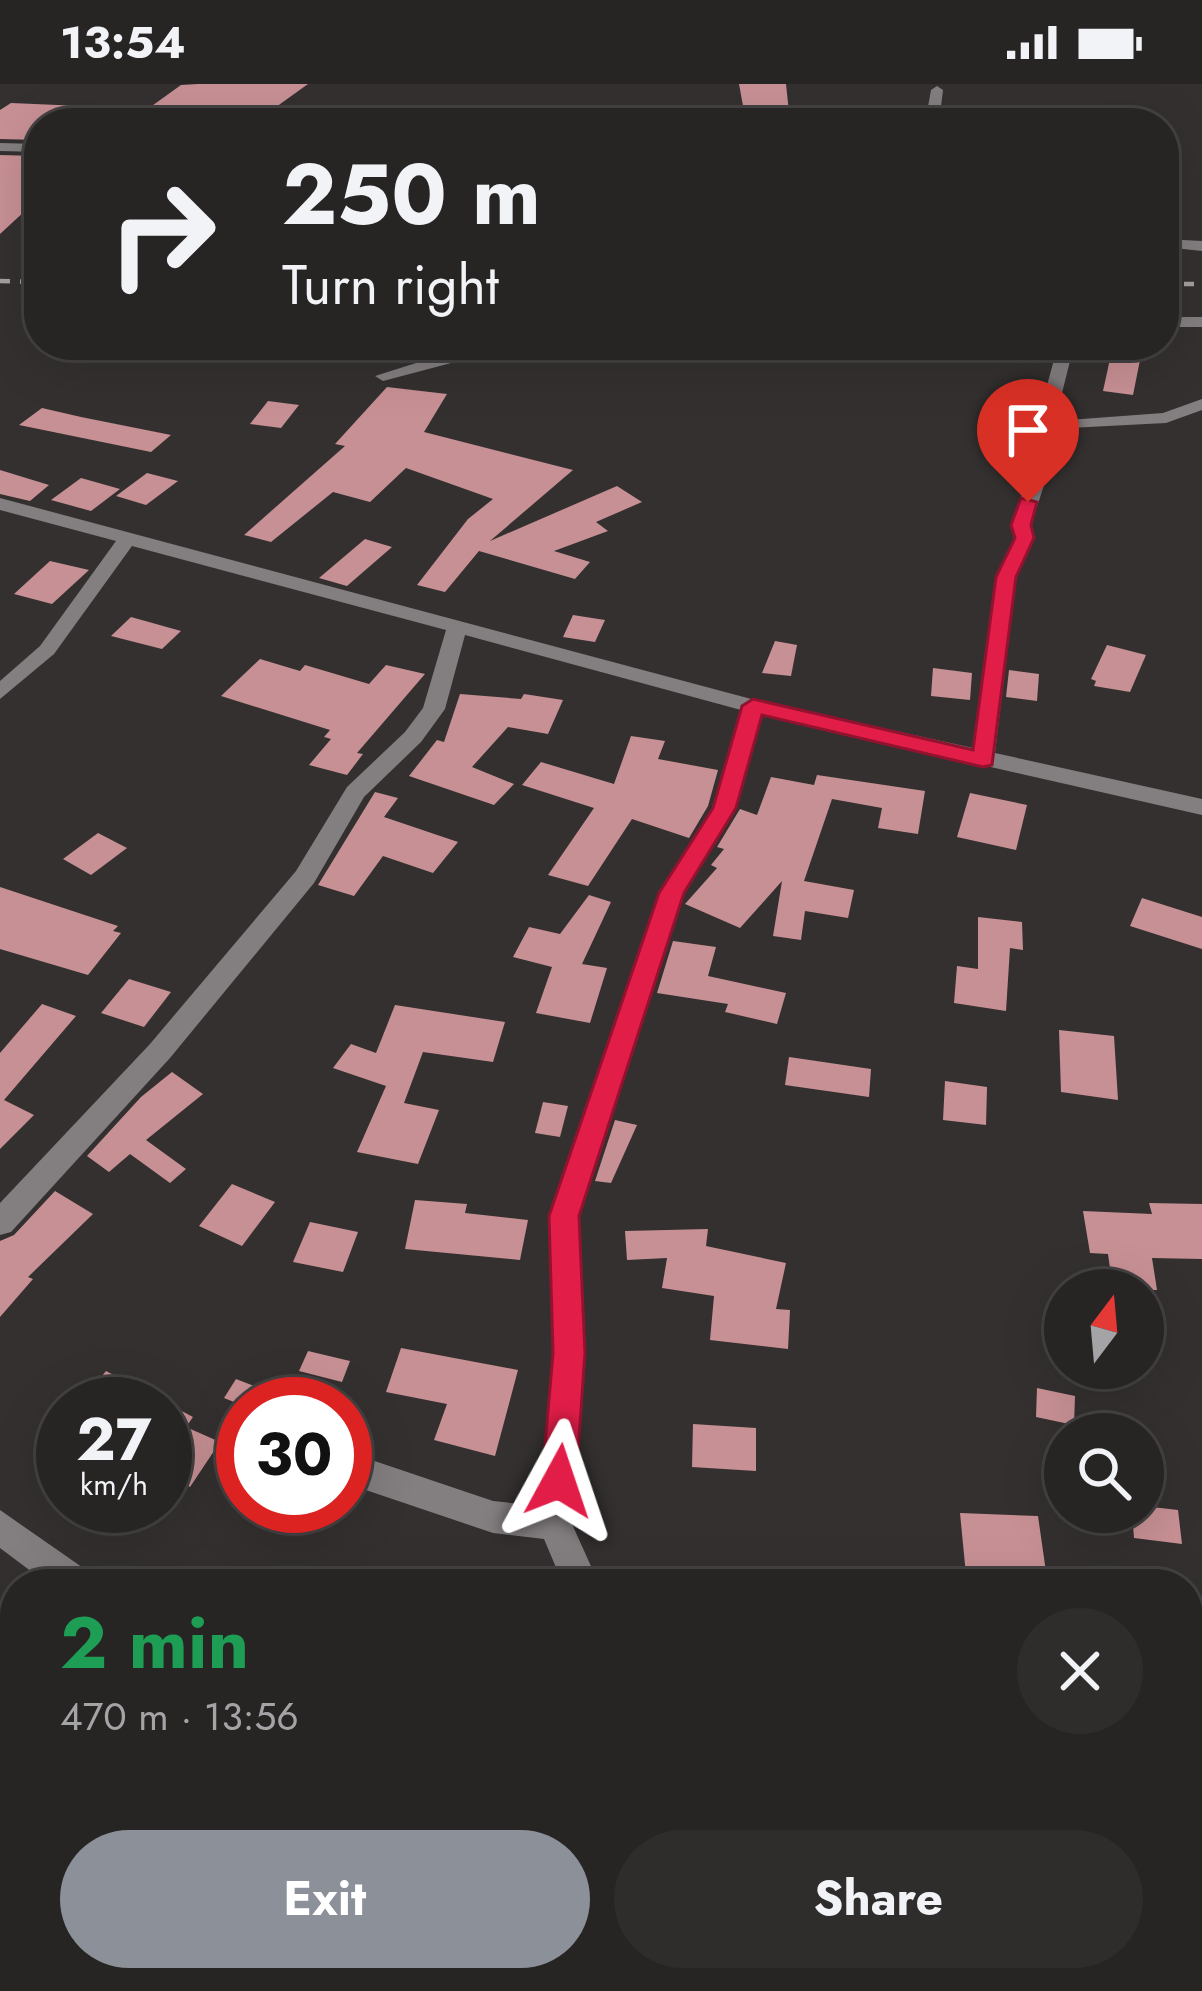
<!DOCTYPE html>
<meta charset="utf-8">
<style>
body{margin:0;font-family:Jost,sans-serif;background:#2f2c2c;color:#f1f3f6;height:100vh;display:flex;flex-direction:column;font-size:45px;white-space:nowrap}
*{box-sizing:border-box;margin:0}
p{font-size:39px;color:#a4a4a6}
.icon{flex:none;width:66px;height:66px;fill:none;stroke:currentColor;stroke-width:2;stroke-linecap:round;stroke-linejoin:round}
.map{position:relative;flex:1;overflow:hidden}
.details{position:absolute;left:0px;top:1485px;width:1203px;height:423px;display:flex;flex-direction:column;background:#272424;border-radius:48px 48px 0 0;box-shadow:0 12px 48px #0002,0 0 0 3px #434141}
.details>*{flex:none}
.banner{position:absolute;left:24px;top:24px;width:1155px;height:252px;border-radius:48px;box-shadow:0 12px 48px #0002,0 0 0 3px #434141;background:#272424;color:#f1f3f6;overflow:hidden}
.needle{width:78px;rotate:16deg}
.controls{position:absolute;left:1044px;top:1185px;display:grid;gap:24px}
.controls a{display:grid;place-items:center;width:120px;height:120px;border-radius:50%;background:#272424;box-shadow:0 12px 48px #0002,0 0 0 3px #434141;font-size:60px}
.speed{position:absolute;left:36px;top:1293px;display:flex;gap:24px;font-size:60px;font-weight:700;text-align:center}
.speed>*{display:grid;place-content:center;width:156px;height:156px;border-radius:50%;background:#272424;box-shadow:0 12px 48px #0002,0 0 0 3px #434141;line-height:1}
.speed small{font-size:30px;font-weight:400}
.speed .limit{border:18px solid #d22;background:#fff;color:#111}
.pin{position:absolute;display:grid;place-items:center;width:102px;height:102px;color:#fff;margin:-123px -51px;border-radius:50% 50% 50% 0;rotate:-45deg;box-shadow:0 0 12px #0007}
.pin .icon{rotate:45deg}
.me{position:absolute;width:132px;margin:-66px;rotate:5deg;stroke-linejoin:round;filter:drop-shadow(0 0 9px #0008)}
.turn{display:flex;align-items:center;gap:42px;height:252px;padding:0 60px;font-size:54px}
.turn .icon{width:156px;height:156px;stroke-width:2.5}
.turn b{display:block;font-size:84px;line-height:102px}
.round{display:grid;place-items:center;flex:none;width:126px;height:126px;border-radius:63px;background:#2f2c2c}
.head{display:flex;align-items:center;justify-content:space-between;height:204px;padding:0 60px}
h1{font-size:72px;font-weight:700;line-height:90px;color:#1e9e55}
.button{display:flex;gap:24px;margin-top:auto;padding:24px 60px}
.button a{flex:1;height:138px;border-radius:72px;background:#8c9099;color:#fff;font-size:48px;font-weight:700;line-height:138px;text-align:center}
.button a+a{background:#2f2c2c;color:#f1f3f6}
.status{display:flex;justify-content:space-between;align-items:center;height:84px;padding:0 60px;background:#272424;direction:ltr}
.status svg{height:33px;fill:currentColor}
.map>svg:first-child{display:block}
.building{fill:#c79094}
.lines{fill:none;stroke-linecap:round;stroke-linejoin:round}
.minor{fill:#837e7f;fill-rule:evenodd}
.rail{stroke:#a3a0a0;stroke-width:4.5;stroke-dasharray:10 10;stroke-linecap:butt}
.route{fill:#e11d48;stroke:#92132f;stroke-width:3}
</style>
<div class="status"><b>13:54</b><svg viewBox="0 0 49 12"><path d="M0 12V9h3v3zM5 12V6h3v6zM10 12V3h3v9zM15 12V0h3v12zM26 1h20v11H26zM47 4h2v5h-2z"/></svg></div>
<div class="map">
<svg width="1202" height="1907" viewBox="0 0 1202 1907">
<rect width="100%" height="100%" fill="#343030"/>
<g class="building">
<path d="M198,0H308L276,23L206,27L149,24L181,1Z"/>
<path d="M739,0H786L790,38H746Z"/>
<path d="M11,19L81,22L54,39H39V56L0,55V26Z"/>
<path d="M0,71L39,72V114L0,150Z"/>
<path d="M1113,261H1143L1133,311L1103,307Z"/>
<path d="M387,303L447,310L424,348L573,386L490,457L617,402L642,418L596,438L608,447L554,467L590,478L575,495L479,467L445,508L417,501L468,435L493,415L406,384L370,418L333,408L271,458L244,451L345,362L335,360Z"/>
<path d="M268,317L299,321L281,344L250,340Z"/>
<path d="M42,324L81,333L171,351L151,368L19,341Z"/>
<path d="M0,386L49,401L30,417L0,410Z"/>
<path d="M147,389L178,397L146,421L116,412Z"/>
<path d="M81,394L120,405L91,427L51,416Z"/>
<path d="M365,455L392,463L347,502L319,494Z"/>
<path d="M50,477L89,486L52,520L14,510Z"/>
<path d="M573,531L605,536L595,558L563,553Z"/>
<path d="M131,533L181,547L162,565L111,552Z"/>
<path d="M775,557L797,561L791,592L762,589Z"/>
<path d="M1107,561L1146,571L1130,608L1094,602L1096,597L1091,595Z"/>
<path d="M260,575L300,587L305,581L369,600L386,581L425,590L357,669L363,670L347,691L309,681L331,655L324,653L330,646L221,612Z"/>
<path d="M933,584L972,589L970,616L931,612Z"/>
<path d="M1009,586L1039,590L1037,617L1006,613Z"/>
<path d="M460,610L521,615L524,610L563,616L548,650L508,643L472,683L514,700L494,721L409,692L437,656L444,658Z"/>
<path d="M631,652L665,657L658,675L718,686L708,722L689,754L632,735L588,802L548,791L594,724L522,701L541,678L614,700Z"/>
<path d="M817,691L925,707L918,750L878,744L882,724L832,715L804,797L854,806L848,834L805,827L801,856L773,852L782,797L740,844L685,820L717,784L711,781L724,765L717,763L740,725L757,731L771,693L814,701Z"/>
<path d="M375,708L398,714L384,733L458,758L433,789L383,772L354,812L318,801Z"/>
<path d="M970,709L1027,721L1016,766L957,753Z"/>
<path d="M98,749L127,764L91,791L63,775Z"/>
<path d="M0,803L118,842L113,847L121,849L88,891L0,865Z"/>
<path d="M589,811L611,818L582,880L607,884L590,939L536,929L552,883L513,873L529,843L560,850Z"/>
<path d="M1142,814L1202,833V865L1130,842Z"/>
<path d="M978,833L1022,838L1023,866L1010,864L1006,927L954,919L957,882L978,885Z"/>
<path d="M673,857L716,863L708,892L786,909L777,940L725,928L728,920L657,909Z"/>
<path d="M129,895L171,908L144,943L101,929Z"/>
<path d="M42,920L76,932L4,1016L34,1031L0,1065V969Z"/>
<path d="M395,921L505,938L493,978L423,968L404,1019L439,1026L418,1080L357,1068L386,1002L333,984L351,960L376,969Z"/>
<path d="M1059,946L1114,952L1118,1016L1061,1008Z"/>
<path d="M789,973L871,985L869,1013L785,1001Z"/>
<path d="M172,988L203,1010L146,1056L186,1085L170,1099L130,1070L109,1088L87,1072L141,1013Z"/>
<path d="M945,997L987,1003L986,1041L943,1036Z"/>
<path d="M543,1018L568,1022L560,1053L535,1049Z"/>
<path d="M615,1036L637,1041L611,1099L595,1097Z"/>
<path d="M232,1100L275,1118L242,1162L199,1142Z"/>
<path d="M55,1107L93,1130L28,1193L33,1195L0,1233V1157L14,1151Z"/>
<path d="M415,1116L467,1120L465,1129L528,1136L520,1176L405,1165Z"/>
<path d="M1149,1119L1202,1120V1175L1152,1174L1157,1206H1113L1108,1170L1090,1169L1083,1127L1152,1130Z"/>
<path d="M310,1138L358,1148L343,1188L293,1178Z"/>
<path d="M708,1145L706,1162L786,1179L776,1225L790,1226L788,1265L710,1256L714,1212L662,1204L667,1174L627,1176L625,1147Z"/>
<path d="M401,1264L518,1286L495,1372L434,1356L447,1320L386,1308Z"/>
<path d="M308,1267L350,1277L342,1298L299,1287Z"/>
<path d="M106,1287L193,1333L186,1343L220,1358L190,1403L166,1392L182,1370L170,1364L165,1372V1320H80Z"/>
<path d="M236,1295L297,1319V1320H239L224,1314Z"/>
<path d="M1037,1304L1075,1312L1074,1341L1036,1333Z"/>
<path d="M693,1340L756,1344V1387L692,1383Z"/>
<path d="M1143,1422L1178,1426L1182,1460L1134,1454L1132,1428H1143Z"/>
<path d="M960,1429L1038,1432L1047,1495L966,1491Z"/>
</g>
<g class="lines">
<g class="minor">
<path d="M937,2L943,6L939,39H925L931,6Z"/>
<path d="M296,26L426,28L519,39L340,34L160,39L210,31Z"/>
<path d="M0,59L39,60V68L0,67Z"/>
<path d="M1164,155L1202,157V167L1164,163Z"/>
<rect x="1164" y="233" width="38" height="10"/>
<path d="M473,261H519L383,297L375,292Z"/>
<path d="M777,261L854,266L921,261L854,276Z"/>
<path d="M1058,261H1074L1055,337L1163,329L1202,315V326L1166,339L1069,344L1051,351V380L1031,441L1034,454L1016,493L995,669L1202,715V731L762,631L736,724L684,809L579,1132L585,1269L572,1440L599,1500H563L544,1455L493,1449L345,1399V1367L493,1417L539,1422L553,1269L549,1132L660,809L712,724L741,626L465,551L445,625L421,658L364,713L314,799L170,974L11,1148L0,1151V1119L150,960L296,787L347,703L405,648L423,624L446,546L132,462L54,570L0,615V597L40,562L116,457L0,426V414L755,616L973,664L996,493L1014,454L1011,441L1033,380L1031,360Z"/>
<path d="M0,1426L89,1488L95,1500H48L0,1464Z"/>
<path d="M591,1893H635L629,1907H585Z"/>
</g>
<g class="rail">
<path d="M0,197L39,198"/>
<path d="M1164,200H1202"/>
</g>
</g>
<path class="route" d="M1021,414L1037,418L1031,441L1034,454L1016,493L992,681L983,683L762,631L736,724L684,809L579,1132L585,1269L576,1397L571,1409L559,1413L547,1409L542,1397L553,1269L549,1132L659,809L713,724L742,622L753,615L973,666L996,493L1015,454L1011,441Z"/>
</svg>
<div class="controls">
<a><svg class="needle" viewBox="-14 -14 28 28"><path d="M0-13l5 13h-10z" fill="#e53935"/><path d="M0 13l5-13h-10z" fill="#a4a4a6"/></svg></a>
<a><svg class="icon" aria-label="search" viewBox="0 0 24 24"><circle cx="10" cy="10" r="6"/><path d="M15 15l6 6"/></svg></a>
</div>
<div class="speed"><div>27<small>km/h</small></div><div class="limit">30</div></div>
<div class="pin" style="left:1028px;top:418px;background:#d93025"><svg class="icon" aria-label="arrive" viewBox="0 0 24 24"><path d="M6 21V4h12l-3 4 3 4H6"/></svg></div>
<svg class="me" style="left:559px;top:1397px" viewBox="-20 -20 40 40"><path d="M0-17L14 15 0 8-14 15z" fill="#e11d48" stroke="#fff" stroke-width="4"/></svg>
<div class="banner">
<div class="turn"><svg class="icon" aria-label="right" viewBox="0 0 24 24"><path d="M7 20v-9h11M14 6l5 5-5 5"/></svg><div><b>250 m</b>Turn right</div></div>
</div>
<section class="details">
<div class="head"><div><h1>2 min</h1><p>470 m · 13:56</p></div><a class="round"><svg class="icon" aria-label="close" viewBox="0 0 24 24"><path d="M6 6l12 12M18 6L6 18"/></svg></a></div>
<div class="button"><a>Exit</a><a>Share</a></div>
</section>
</div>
